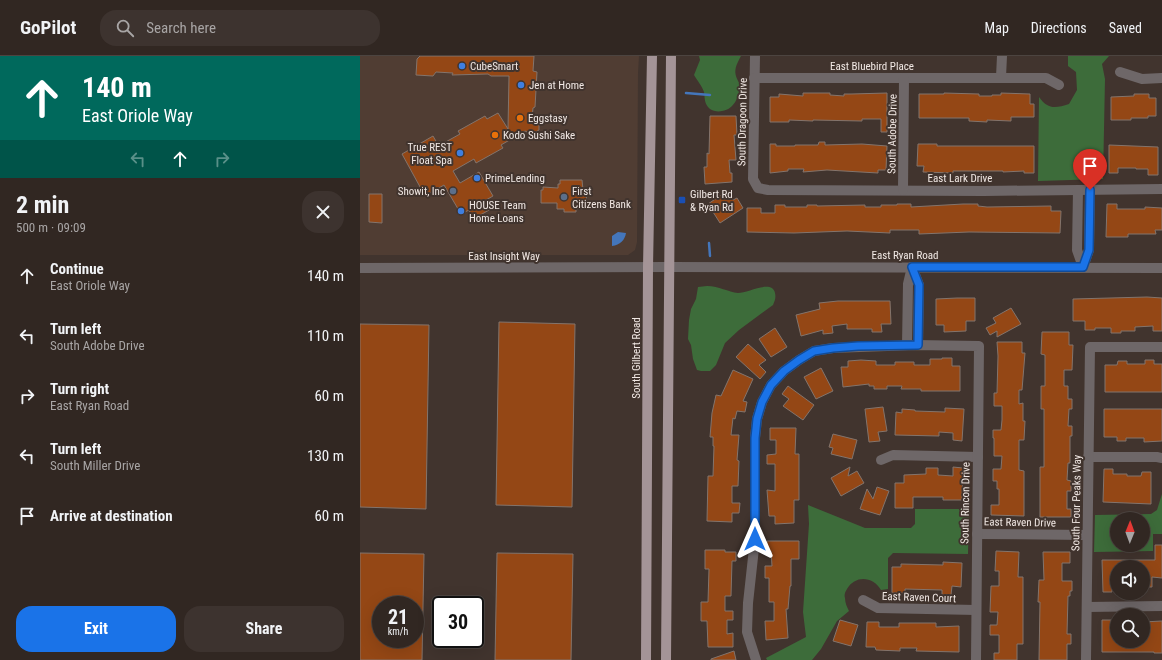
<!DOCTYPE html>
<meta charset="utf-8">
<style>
body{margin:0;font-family:"Roboto Condensed",sans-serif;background:#3d332f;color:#f1f3f6;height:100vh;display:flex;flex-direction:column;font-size:15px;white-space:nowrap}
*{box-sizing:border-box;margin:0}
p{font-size:13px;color:#a8a5a5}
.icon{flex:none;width:22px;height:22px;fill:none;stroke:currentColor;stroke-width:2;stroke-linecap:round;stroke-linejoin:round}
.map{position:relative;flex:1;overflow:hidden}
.sheet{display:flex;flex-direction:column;background:#312722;width:360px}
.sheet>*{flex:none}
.guide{background:#00695c;color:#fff;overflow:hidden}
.needle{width:26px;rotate:1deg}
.controls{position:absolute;left:750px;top:456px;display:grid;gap:8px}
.controls a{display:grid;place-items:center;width:40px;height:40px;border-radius:50%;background:#312722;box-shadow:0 4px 16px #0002,0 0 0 1px #4c4440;font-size:20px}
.speed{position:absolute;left:12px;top:540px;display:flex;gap:8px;font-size:20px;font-weight:700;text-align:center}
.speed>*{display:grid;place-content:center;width:52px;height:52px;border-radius:50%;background:#312722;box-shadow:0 4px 16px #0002,0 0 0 1px #4c4440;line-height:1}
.speed small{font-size:10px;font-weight:400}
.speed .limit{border:2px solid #111;border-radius:6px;background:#fff;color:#111}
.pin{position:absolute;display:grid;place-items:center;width:34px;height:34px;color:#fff;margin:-41px -17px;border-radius:50% 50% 50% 0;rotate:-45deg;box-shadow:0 0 4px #0007}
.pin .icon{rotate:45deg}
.me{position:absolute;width:44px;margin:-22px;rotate:0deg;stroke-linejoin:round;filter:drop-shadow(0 0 3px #0008)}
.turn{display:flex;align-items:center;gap:14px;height:84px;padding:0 16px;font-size:18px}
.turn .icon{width:52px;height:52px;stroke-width:2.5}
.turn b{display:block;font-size:28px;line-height:34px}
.lanes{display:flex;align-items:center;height:38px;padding:0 16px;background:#0003;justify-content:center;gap:20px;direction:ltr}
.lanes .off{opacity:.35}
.round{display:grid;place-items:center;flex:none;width:42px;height:42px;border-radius:16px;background:#3d332f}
.summary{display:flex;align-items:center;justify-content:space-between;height:68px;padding:0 16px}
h1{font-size:24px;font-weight:700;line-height:30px}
.action{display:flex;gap:8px;margin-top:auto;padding:8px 16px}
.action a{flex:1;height:46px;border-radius:16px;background:#1a73e8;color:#fff;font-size:16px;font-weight:700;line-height:46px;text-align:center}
.action a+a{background:#3d332f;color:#f1f3f6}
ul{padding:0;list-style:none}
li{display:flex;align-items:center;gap:12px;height:60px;padding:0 16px}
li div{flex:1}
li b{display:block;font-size:15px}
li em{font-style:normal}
header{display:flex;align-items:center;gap:24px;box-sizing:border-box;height:56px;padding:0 20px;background:#312722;border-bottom:1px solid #4c4440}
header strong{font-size:19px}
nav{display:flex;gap:22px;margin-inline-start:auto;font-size:14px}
.search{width:280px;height:36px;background:#3d332f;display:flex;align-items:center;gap:10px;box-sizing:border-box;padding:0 14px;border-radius:16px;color:#a8a5a5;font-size:15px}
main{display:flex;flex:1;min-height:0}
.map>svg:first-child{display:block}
.built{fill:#503d33}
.green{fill:#3d6c3a;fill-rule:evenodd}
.water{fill:#4476bb}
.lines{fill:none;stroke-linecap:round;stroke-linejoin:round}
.stream{stroke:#4476bb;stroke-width:2.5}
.building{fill:#944715;stroke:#83746c;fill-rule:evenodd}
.minor{stroke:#6e6768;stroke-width:10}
.major{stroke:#a49497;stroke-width:10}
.route-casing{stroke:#114b97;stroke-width:10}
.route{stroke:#1a73e8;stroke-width:7}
.shop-dot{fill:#3f7fe0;stroke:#41342e;stroke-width:1.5}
.food-dot{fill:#e8710a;stroke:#41342e;stroke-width:1.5}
.service-dot{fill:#5c6f8a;stroke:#41342e;stroke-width:1.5}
.transit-dot{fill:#1a4fb4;stroke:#41342e;stroke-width:1.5}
.labels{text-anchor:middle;stroke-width:4;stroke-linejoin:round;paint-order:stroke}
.poi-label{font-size:11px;fill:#f1e8e4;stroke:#41342e;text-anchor:start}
.street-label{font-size:11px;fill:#f1e8e4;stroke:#41342e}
</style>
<header>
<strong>GoPilot</strong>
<div class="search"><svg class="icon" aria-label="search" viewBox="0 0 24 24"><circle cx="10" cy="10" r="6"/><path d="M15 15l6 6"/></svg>Search here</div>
<nav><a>Map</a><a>Directions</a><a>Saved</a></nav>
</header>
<main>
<section class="sheet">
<div class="guide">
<div class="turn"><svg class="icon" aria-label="ahead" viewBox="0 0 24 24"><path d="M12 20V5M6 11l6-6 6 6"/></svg><div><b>140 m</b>East Oriole Way</div></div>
<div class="lanes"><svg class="icon off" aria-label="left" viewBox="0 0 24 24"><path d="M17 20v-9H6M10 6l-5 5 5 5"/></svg><svg class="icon" aria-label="ahead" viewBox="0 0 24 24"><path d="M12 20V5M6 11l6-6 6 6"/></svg><svg class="icon off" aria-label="right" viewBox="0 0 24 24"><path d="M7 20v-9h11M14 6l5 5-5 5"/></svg></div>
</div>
<div class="summary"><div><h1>2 min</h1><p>500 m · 09:09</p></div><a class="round"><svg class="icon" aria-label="close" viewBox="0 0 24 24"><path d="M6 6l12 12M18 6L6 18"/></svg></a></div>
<ul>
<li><svg class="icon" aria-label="ahead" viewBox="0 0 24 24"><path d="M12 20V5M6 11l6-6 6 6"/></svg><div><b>Continue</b><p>East Oriole Way</p></div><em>140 m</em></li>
<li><svg class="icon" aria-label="left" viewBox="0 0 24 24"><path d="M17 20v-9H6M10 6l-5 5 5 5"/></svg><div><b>Turn left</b><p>South Adobe Drive</p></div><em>110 m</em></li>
<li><svg class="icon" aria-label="right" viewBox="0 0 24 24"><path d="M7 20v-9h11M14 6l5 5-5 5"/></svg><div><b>Turn right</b><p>East Ryan Road</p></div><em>60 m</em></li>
<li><svg class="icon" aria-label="left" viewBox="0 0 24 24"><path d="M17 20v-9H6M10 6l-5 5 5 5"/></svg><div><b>Turn left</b><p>South Miller Drive</p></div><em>130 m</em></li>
<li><svg class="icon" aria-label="arrive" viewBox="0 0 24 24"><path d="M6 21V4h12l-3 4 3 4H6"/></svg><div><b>Arrive at destination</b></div><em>60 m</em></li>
</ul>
<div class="action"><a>Exit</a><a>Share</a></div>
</section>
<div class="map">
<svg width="802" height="604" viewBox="0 0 802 604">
<rect width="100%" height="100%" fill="#41342e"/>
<path class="built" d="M0,0H279L278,17L277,186L275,194L268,199H0Z"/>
<g class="green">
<path d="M339,0H381C374,13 373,17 381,30C378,41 375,53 362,55C358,56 353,55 350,53C344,48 345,42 344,36C342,30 337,24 334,19L340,4Z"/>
<path d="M708,0H749L742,8L745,23L743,123L678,125L679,41C688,54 696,52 709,48L717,34L716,16L708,10Z"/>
<path d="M347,230C359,230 368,236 378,237C388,237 412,223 415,237C416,242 415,244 413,249L379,274L365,287L356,309L350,315H341L337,314L333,303L331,289L328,283L329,264L331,253L336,243L338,231Z"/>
<path d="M802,438V478H793V495L734,496L735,459L791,458L797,454ZM757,463H783V489H757Z"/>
<path d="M448,449L505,472H551L555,468V453H609L608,498L533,497L528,502V533L521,534C513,520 495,519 487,533C485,536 484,539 485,542C485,547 487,551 489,555L477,565L461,593L452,604H407L406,602L446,581L443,556L449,468Z"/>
</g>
<path class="water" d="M258,176L266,177C265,184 260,189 252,190V180Z"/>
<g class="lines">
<g class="stream">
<path d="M326,37L350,39"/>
<path d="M349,187L350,200"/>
</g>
</g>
<g class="building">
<path d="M60,0H174L173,15L177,16L175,51L173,52L172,62L179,66V74L172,78L165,75L141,89L143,92L116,107L114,103L93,115L100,127L119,116L133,140L126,144L131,153L113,163L109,154L101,158L84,129L65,140L42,98L73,80L77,87L80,85L82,88L100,78L98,75L125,60L127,63L138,57L148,73L149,20H131L128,18L92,19L93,17L76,16L73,20L56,19L57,3Z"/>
<path d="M443,37H470V39L484,40V38H491L527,37V76H521V63H502V65L453,64V65L429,64V66H410V41H419V38L443,40Z"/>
<path d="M584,37L619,38V40H632V39H641V37L670,38V48H674V61H651V65L627,64V66L609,65V62H559V38H584Z"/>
<path d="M774,38H789V42H796V60H788V62H771V64H751V41L774,40Z"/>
<path d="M350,60H376L377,79H374L376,104H369L370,117H372V126L345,128L344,111H347V97L349,98Z"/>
<path d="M459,86H465V89L502,88L527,90L526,114H518V117L467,114L443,116L444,113H428V115L410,117V88H416V90H435V89H458Z"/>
<path d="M558,88H577V90H674V117H664V115L643,116V115H593V117L563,116L564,110H557Z"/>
<path d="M749,89L798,91V119H788V113H776V112H758V117H749Z"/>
<path d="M200,124H222L223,134H227L226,147H223V153H216V156H204V153H197V147H181V134H183V131L198,132V128H200Z"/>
<path d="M367,135L373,144L377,142L383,152L360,167L348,148Z"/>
<path d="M9,138H22V167L9,166Z"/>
<path d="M537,148H551V151L603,148H618V150L627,151L691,150V155H701L700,177L609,176L559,178V174H530V177L487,175L434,177L387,176V152H401V157H415V149H425V151H447V149H457V150L505,149V151H521V149H537Z"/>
<path d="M747,148H757V153H785V151L802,152V174H795L796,178H768V181H746Z"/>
<path d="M787,241L802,242V275H793V270L775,271V275H761V277H751V272H735V274H725V265H713V243Z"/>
<path d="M597,242H615V265H606V275L584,276V269H576V243Z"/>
<path d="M478,245H530L531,268H521L522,276H512V273H487V268L472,270L473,277L463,278V274L441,280L436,259L460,253L459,247Z"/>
<path d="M651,252L661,268L637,281V275L630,279L626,272L636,267L633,262Z"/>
<path d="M139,266L215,268L212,451L136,449Z"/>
<path d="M0,268L69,269L66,453L0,451Z"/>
<path d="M415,272L427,291L411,301L399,283Z"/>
<path d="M682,276H709V289H713L712,314H704V330H708V343H712V353H709L708,370H712V380H710V407H708L707,424L711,425V435H707V453H711V461H680V411H684V353H681V330H685V299L681,298Z"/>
<path d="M637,286H662V297H665L662,334H659V348L663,347V365H665L664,384H659V414L664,415V460L631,459V449H639V433H637V425H633V413H641L642,400H634V382H633V374H641L642,364V350H634V337H637L638,300Z"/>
<path d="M388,288L406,304L399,309L406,316L400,323L376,301Z"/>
<path d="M582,302H592V310H600V335H561V333H541L542,330H527V333H514V330H509V328L483,331L481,311H488V305L501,304L516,305V309H535V306H554V309H570V303H582Z"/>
<path d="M785,304H794V308H802V336H745V309H757L758,305H767V308H785Z"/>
<path d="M461,312L473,335L456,343L444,321Z"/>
<path d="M373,314L393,323L383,345L387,346L385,356L377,355L375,363L373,362L371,379H379L377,404L379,405L378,430H372V447H380L379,457H372V466L347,465L348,420H353L354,390H353V381H350L352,357L356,339L361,340Z"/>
<path d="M428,330L454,349L443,364L423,350L429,343L422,338Z"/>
<path d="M523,351L527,375L518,376L520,385L509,386L505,353Z"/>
<path d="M585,352L604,353L602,385L593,384V377L579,376V380L535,379L536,356L542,357V353L555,354V355L585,356Z"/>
<path d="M744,353H802V385L784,386V382H766V385H757V381H744Z"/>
<path d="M410,372H436L435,398H439V444H434V467L415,468V460H409L407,434L415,435V408H407V399L416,398V384H410Z"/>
<path d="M473,378L497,384L492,403L471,398L473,392L469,391Z"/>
<path d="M490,411L488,420L497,415L504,427L481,440L471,422Z"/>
<path d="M593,411L603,412L602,444H583V441H553V452H535V427H544V419L566,418V412H578V419L593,420Z"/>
<path d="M744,413H753V418H767V420H781L782,416H791V448L743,446Z"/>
<path d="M517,431L529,435L520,459L500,453L507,433L513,443Z"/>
<path d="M407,485H439V503H431V530H430L428,553H426L428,582L406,584L405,565H414V546H409V522H405V510H412L411,495L407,496Z"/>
<path d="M795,489H802V522L792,521V531H783V511H757V532H752V536H743L742,504H795Z"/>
<path d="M345,494H365V496H376V505H372L371,540H365V555H373V564H367V578L373,577V591H348L347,565H341V546H348L349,513H345Z"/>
<path d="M636,495L659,496L658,521H663V588H657V604H634V597H639V579H630V569H637L638,556H630L631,530H639V515H635Z"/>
<path d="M683,496H710V507H702V525H712V535H710V540H708L707,578H711V588H707V604H679L680,546H678L679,524H684Z"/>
<path d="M0,497L64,498L62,604H0ZM21,549H55V583H21Z"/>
<path d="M137,497L213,498L211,604H135Z"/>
<path d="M583,506L602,507L601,531L592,530L591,539H582V534L545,533V537H532V511H541V508L583,509Z"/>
<path d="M480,564L498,569L491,590L473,585Z"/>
<path d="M742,564H751V569H757V585H783V566L802,565V597H794V596H742Z"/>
<path d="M507,566H519V571H539V567H576V571L599,570V596L556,595L557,592H540V595L516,594L515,591H506Z"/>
<path d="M374,595L376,604H351V603Z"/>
</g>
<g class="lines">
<g class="minor">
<path d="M395,0L393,123L398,132L408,134L624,135L802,133"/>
<path d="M760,16L782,23L802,22"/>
<path d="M641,21L642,0"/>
<path d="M394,22H686L699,29"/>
<path d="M543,134L544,22"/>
<path d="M718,134L717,194L723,211"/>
<path d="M552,211L559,229L558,289"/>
<path d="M723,211L729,194L730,134"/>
<path d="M0,212L309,211L802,212"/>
<path d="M547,289L548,228L552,211"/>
<path d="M728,401H797L802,402"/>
<path d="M521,404L533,399L618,401"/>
<path d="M617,478L727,479"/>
<path d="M503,544L518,552L616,554"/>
<path d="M727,551L802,550"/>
<path d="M396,604L387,576L388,547L395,483V382L397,363L402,346L411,329L424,315L439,304L454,295L473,292L555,289L619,290L616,604"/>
<path d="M726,604L730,291H802"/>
</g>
<g class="major">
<path d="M286,604L288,211L292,0"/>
<path d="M306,604L311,0"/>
</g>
</g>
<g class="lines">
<defs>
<path id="route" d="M395,483V382L397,363L402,346L411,329L424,315L439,304L454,295L473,292L498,290L558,289L559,229L552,211H723L729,194L730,134"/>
</defs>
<use href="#route" class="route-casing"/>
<use href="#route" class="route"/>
</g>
<g class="shop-dot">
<circle cx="102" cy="10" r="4"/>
<circle cx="161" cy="29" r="4"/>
<circle cx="100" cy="97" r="4"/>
<circle cx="117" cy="122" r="4"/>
<circle cx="101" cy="155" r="4"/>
</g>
<g class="food-dot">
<circle cx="160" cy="62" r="4"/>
<circle cx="135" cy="79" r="4"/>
</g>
<g class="service-dot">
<circle cx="93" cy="135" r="4"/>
<circle cx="204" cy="141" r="4"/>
</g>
<rect class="transit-dot" x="318" y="140" width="8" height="8" rx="2"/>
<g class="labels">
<g class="poi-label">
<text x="110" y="14">CubeSmart</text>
<text x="169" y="33">Jen at Home</text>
<text x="168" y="66">Eggstasy</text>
<text x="143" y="83">Kodo Sushi Sake</text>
<text x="92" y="95" text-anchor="end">True REST<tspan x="92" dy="13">Float Spa</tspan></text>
<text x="125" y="126">PrimeLending</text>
<text x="85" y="139" text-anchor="end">Showit, Inc</text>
<text x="212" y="139">First<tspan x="212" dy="13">Citizens Bank</tspan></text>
<text x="330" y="142">Gilbert Rd<tspan x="330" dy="13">&amp; Ryan Rd</tspan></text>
<text x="109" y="153">HOUSE Team<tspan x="109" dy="13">Home Loans</tspan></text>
</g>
<g class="street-label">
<text x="512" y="14">East Bluebird Place</text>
<text transform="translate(382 66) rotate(-89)" y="4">South Dragoon Drive</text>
<text transform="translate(532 78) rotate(-89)" y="4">South Adobe Drive</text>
<text x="600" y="126">East Lark Drive</text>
<text x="545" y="203">East Ryan Road</text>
<text x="144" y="204">East Insight Way</text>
<text transform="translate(276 302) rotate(-90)" y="4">South Gilbert Road</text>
<text transform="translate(605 447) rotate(-89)" y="4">South Rincon Drive</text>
<text transform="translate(716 447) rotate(-89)" y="4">South Four Peaks Way</text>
<text transform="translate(660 466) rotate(1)" y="4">East Raven Drive</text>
<text transform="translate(559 541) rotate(2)" y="4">East Raven Court</text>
</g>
</g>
</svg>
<div class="controls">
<a><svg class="needle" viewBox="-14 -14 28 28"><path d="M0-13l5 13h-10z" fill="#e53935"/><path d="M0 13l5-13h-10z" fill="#a8a5a5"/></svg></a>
<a><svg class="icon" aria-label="sound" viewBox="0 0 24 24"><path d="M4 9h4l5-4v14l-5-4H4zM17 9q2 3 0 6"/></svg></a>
<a><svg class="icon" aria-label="search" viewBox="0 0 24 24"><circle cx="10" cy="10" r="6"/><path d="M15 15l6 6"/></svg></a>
</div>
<div class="speed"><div>21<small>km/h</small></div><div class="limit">30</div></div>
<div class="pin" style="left:730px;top:134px;background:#d93025"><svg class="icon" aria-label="arrive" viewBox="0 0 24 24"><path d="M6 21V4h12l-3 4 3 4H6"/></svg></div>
<svg class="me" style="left:395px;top:483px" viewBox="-20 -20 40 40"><path d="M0-17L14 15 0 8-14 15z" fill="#1a73e8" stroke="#fff" stroke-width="4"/></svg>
</div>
</main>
